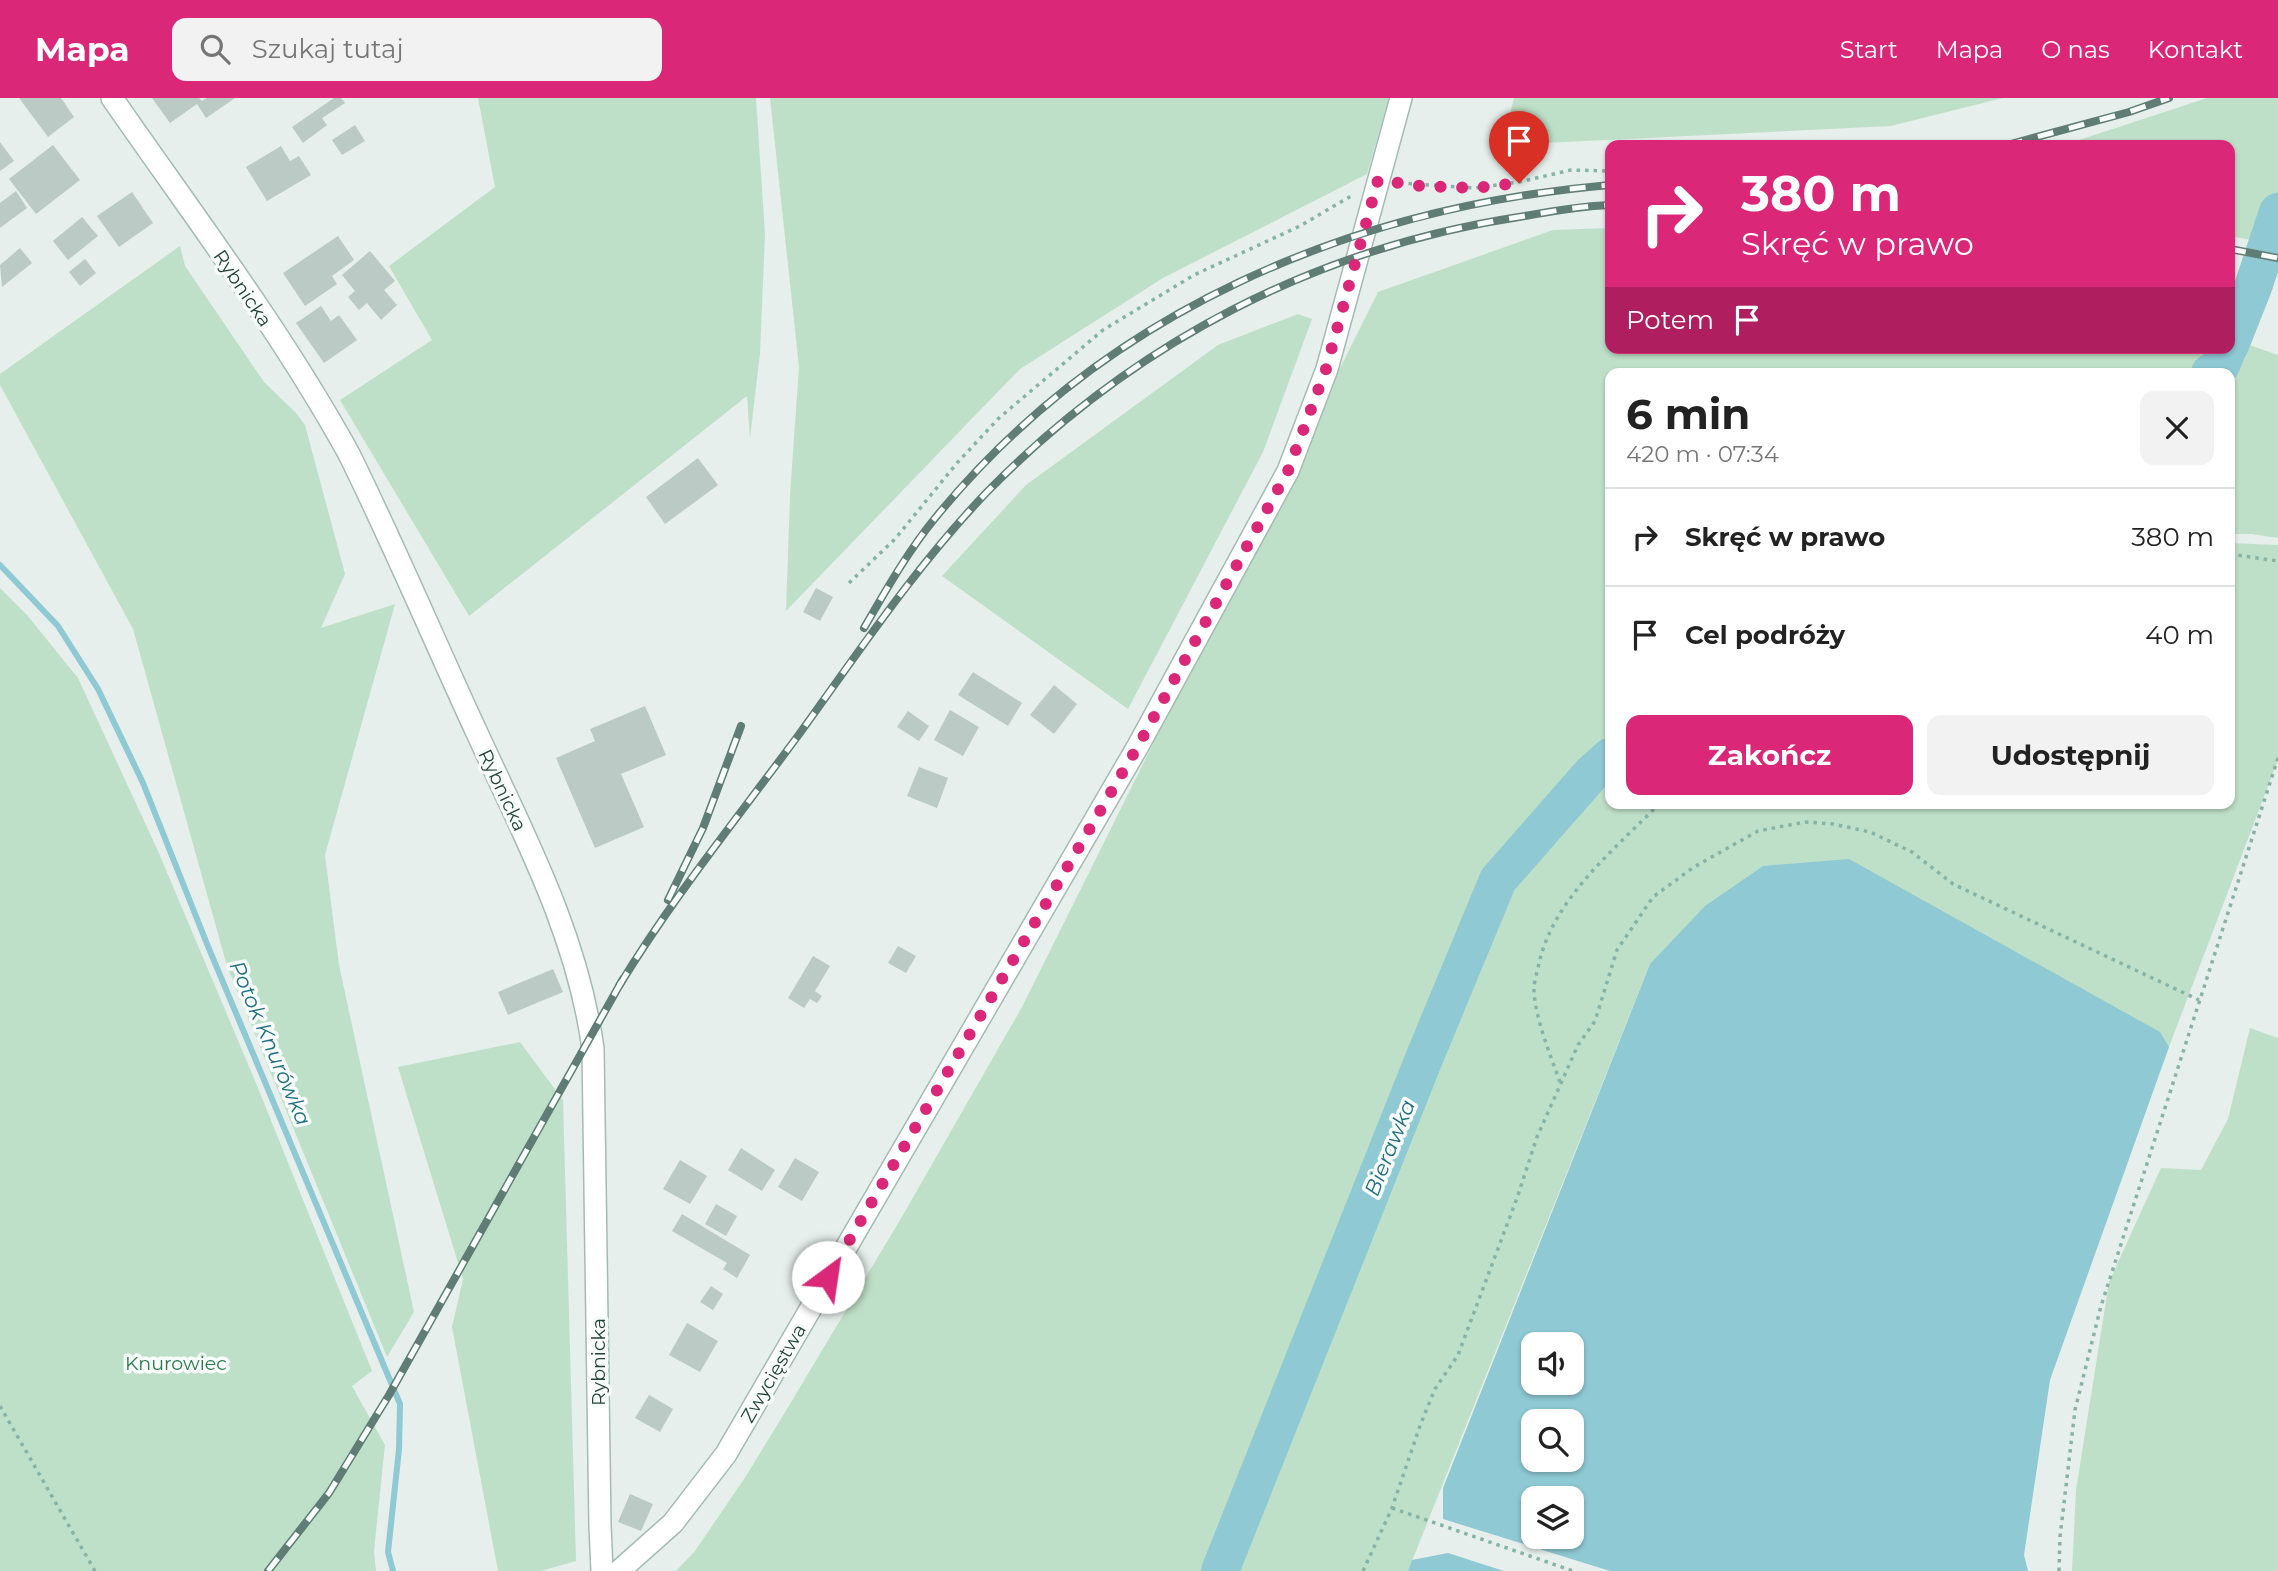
<!DOCTYPE html>
<html lang="pl">
<meta charset="utf-8">
<style>
body{margin:0;font-family:Montserrat,sans-serif;background:#f2f2f2;color:#222;height:100vh;display:flex;flex-direction:column;font-size:26px;white-space:nowrap}
*{box-sizing:border-box;margin:0}
p{font-size:23px;color:#767676}
.icon{flex:none;width:38px;height:38px;fill:none;stroke:currentColor;stroke-width:2;stroke-linecap:round;stroke-linejoin:round}
.map{position:relative;flex:1;overflow:hidden}
.details{position:absolute;left:1605px;top:270px;width:630px;height:441px;display:flex;flex-direction:column;background:#fff;border-radius:14px;box-shadow:0 2px 5px #0004}
.details>*{flex:none}
.guide{position:absolute;left:1605px;top:42px;width:630px;height:214px;border-radius:14px;box-shadow:0 2px 5px #0004;background:#db2777;color:#fff;overflow:hidden}
.fabs{position:absolute;left:1521px;top:1234px;display:grid;gap:14px}
.fabs a{display:grid;place-items:center;width:63px;height:63px;border-radius:14px;background:#fff;box-shadow:0 2px 5px #0004;font-size:35px}
.pin{position:absolute;display:grid;place-items:center;width:60px;height:60px;color:#fff;margin:-72px -30px;border-radius:50% 50% 50% 0;rotate:-45deg;box-shadow:0 0 7px #0007}
.pin .icon{rotate:45deg}
.me{position:absolute;width:77px;margin:-38px;rotate:31deg;stroke-linejoin:round;filter:drop-shadow(0 0 5px #0008)}
.turn{display:flex;align-items:center;gap:24px;height:147px;padding:0 21px;font-size:32px}
.turn .icon{width:91px;height:91px;stroke-width:2.5}
.turn b{display:block;font-size:49px;line-height:60px}
.then{display:flex;align-items:center;height:66px;padding:0 21px;background:#0003;gap:14px;font-size:26px}
.round{display:grid;place-items:center;flex:none;width:74px;height:74px;border-radius:14px;background:#f2f2f2}
.overview{display:flex;align-items:center;justify-content:space-between;height:119px;padding:0 21px}
h1{font-size:42px;font-weight:700;line-height:52px}
.action{display:flex;gap:14px;margin-top:auto;padding:14px 21px}
.action a{flex:1;height:80px;border-radius:14px;background:#db2777;color:#fff;font-size:28px;font-weight:700;line-height:80px;text-align:center}
.action a+a{background:#f2f2f2;color:#222}
ul{padding:0;list-style:none}
li{display:flex;align-items:center;gap:21px;height:98px;padding:0 21px;border-top:2px solid #e0e0e0}
li div{flex:1}
li b{display:block;font-size:26px}
li em{font-style:normal}
header{display:flex;align-items:center;gap:42px;box-sizing:border-box;height:98px;padding:0 35px;background:#db2777;color:#fff}
header strong{font-size:33px}
nav{display:flex;gap:38px;margin-inline-start:auto;font-size:24px}
.search{width:490px;height:63px;background:#f2f2f2;display:flex;align-items:center;gap:18px;box-sizing:border-box;padding:0 24px;border-radius:14px;color:#767676;font-size:26px}
.map>svg:first-child{display:block}
.green{fill:#bfe0c8}
.water{fill:#8ec9d4;fill-rule:evenodd}
.lines{fill:none;stroke-linecap:round;stroke-linejoin:round}
.stream{stroke:#8ec9d4;stroke-width:6}
.river{stroke:#8ec9d4;stroke-width:38}
.building{fill:#bbcac4}
.secondary-casing{stroke:#a4bbb3;stroke-width:24}
.path{stroke:#86b3a5;stroke-width:3.5;stroke-dasharray:3.5 5;stroke-linecap:butt}
.secondary{stroke:#fff;stroke-width:21}
.rail-casing{stroke:#5f7d75;stroke-width:8}
.rail{stroke:#f7fbf9;stroke-width:5;stroke-dasharray:16;stroke-linecap:butt}
.route{stroke:#db2777;stroke-width:12;stroke-dasharray:0 21.6}
.labels{text-anchor:middle;stroke-width:7;stroke-linejoin:round;paint-order:stroke}
.street-label{font-size:19px;fill:#24423a;stroke:#f7fbf9}
.park-label{font-size:19px;fill:#2d7a4b;stroke:#f7fbf9}
.water-label{font-size:21px;font-style:italic;fill:#1c6f80;stroke:#f7fbf9}
</style>
<header>
<strong>Mapa</strong>
<div class="search"><svg class="icon" aria-label="search" viewBox="0 0 24 24"><circle cx="10" cy="10" r="6"/><path d="M15 15l6 6"/></svg>Szukaj tutaj</div>
<nav><a>Start</a><a>Mapa</a><a>O nas</a><a>Kontakt</a></nav>
</header>
<div class="map">
<svg width="2278" height="1473" viewBox="0 0 2278 1473">
<rect width="100%" height="100%" fill="#e6efeb"/>
<g class="green">
<path d="M478,0H756L765,136L760,255L750,340L747,298L469,518L340,302L432,242L389,168L495,89Z"/>
<path d="M770,0H1389L1367,76L1163,180L1020,271L786,513L790,397L799,269Z"/>
<path d="M1514,0H2003L1891,28L1502,47Z"/>
<path d="M2207,0H2278V147L2230,138V47H2064Z"/>
<path d="M1610,130V250H2230V240L2278,257V440L2252,436H2230V275H1610V705H2230V445L2278,447V662L2169,949L2147,927L1650,866L1408,1473H676L695,1453L746,1378L787,1311L903,1117L1022,909L1378,194L1553,132Z"/>
<path d="M180,148L185,168L264,284L296,315L305,327L345,476L321,530L395,506L325,757L339,867L414,1214L387,1259L227,868L133,531L0,287V276Z"/>
<path d="M1298,216L1312,221L1263,354L1128,611L942,478L1026,387L1218,247Z"/>
<path d="M0,490L27,517L78,580L158,753L256,985L372,1273L352,1288L385,1347L374,1453L376,1473H0Z"/>
<path d="M2250,930L2278,940V1473H2072L2076,1392L2109,1184L2161,1070L2201,1072L2228,1021Z"/>
<path d="M520,944L563,1002L576,1463L541,1473H498L452,1229L463,1181L398,969Z"/>
</g>
<g class="water">
<path d="M1849,761L2160,934L2169,949L2050,1282L2024,1457L2028,1473H1610L1443,1421V1390L1650,866L1705,808L1763,768ZM1533,1246H1572V1284H1533ZM1533,1323H1572V1362H1533ZM1533,1400H1572V1438H1533Z"/>
<path d="M1448,1455L1504,1473H1408L1412,1462Z"/>
</g>
<g class="lines">
<path class="stream" d="M0,467L58,528L98,591L143,685L207,846L400,1306L399,1351L388,1454L393,1473"/>
<g class="river">
<path d="M2230,247L2253,189L2278,114"/>
<path d="M2210,275L2221,267L2228,250"/>
<path d="M1220,1473L1423,963L1498,782L1591,676L1610,659"/>
</g>
</g>
<g class="building">
<path d="M19,0H61L74,19L48,39Z"/>
<path d="M152,0H199L202,3L207,0H235L206,20L197,6L170,25Z"/>
<path d="M334,0H341L345,5L322,20L327,27L303,45L292,29Z"/>
<path d="M355,27L365,43L342,57L332,42Z"/>
<path d="M0,44L14,63L0,73Z"/>
<path d="M53,47L80,82L36,116L9,81Z"/>
<path d="M281,48L290,63L299,58L311,77L267,103L246,69Z"/>
<path d="M16,93L27,110L0,130V105Z"/>
<path d="M132,94L153,125L119,149L97,118Z"/>
<path d="M82,119L98,138L68,162L53,143Z"/>
<path d="M338,138L354,162L332,178L337,186L305,208L283,175Z"/>
<path d="M20,150L32,165L2,189L0,167Z"/>
<path d="M370,153L395,183L384,192L397,207L381,222L367,205L359,212L348,199L355,193L342,177Z"/>
<path d="M85,161L96,175L80,188L69,174Z"/>
<path d="M321,208L331,223L339,217L357,242L324,265L296,225Z"/>
<path d="M698,360L718,387L665,426L646,399Z"/>
<path d="M816,490L833,499L820,523L803,514Z"/>
<path d="M973,574L1022,605L1008,628L958,597Z"/>
<path d="M1054,587L1077,606L1054,636L1030,617Z"/>
<path d="M645,608L666,657L621,676L644,729L595,750L556,660L595,643L590,631Z"/>
<path d="M950,612L979,629L963,658L934,642Z"/>
<path d="M908,613L929,628L919,643L897,629Z"/>
<path d="M919,669L948,680L937,710L907,698Z"/>
<path d="M898,848L916,858L906,875L888,865Z"/>
<path d="M813,858L830,868L815,893L822,898L817,905L810,901L804,910L788,900Z"/>
<path d="M553,871L563,894L508,917L498,894Z"/>
<path d="M741,1050L775,1072L762,1093L728,1072Z"/>
<path d="M795,1060L819,1074L802,1103L778,1089Z"/>
<path d="M680,1062L707,1078L690,1106L663,1091Z"/>
<path d="M716,1106L737,1118L726,1138L705,1126Z"/>
<path d="M682,1116L750,1157L737,1180L723,1171L727,1165L672,1133Z"/>
<path d="M711,1188L723,1196L713,1212L700,1204Z"/>
<path d="M687,1225L718,1243L700,1274L669,1257Z"/>
<path d="M649,1297L673,1311L660,1334L635,1320Z"/>
<path d="M630,1396L653,1406L641,1433L618,1424Z"/>
</g>
<g class="lines">
<defs>
<g id="secondary">
<path d="M112,0C193,117 280,231 349,356C394,447 434,542 477,635C524,737 578,838 593,951L600,1428L602,1473"/>
<path d="M619,1473L673,1425L726,1356L1138,648L1288,373L1327,271L1401,0"/>
</g>
</defs>
<use href="#secondary" class="secondary-casing"/>
<g class="path">
<path d="M1839,47L1847,45L1878,47"/>
<path d="M1400,85L1474,90L1519,84L1571,72L1610,73"/>
<path d="M2230,456L2278,463"/>
<path d="M849,485L895,441L957,365L999,320L1103,232L1194,177L1300,128L1351,98"/>
<path d="M1560,984C1551,959 1534,917 1534,891C1534,885 1536,877 1538,870C1551,802 1614,752 1660,705"/>
<path d="M0,1308L95,1473"/>
<path d="M1392,1410L1573,1473"/>
<path d="M1363,1473L1392,1410L1421,1325L1435,1291L1458,1257L1517,1100L1537,1039L1578,947L1595,923L1617,852L1653,799L1694,769L1758,733L1805,724L1833,726L1870,734L1912,754L1953,786L2199,902"/>
<path d="M2059,1473L2060,1439L2075,1312L2101,1208L2278,660"/>
</g>
<use href="#secondary" class="secondary"/>
<defs>
<g id="rail">
<path d="M2007,47L2129,14L2169,0"/>
<path d="M2230,151L2278,160"/>
<path d="M864,530C886,492 908,453 936,419C1103,214 1351,109 1610,87"/>
<path d="M668,802L703,730L741,628"/>
<path d="M619,888C673,799 739,718 800,635C860,552 916,468 987,394C1134,244 1317,149 1525,118C1553,113 1581,108 1610,107"/>
<path d="M268,1473L329,1395L389,1297L623,881"/>
</g>
</defs>
<use href="#rail" class="rail-casing"/>
<use href="#rail" class="rail"/>
</g>
<g class="lines">
<path class="route" d="M828,1179L1138,648L1288,373L1326,271L1378,82L1420,88L1474,90L1519,85"/>
</g>
<g class="labels">
<g class="street-label">
<text transform="translate(243 190) rotate(56)" y="7">Rybnicka</text>
<text transform="translate(503 692) rotate(65)" y="7">Rybnicka</text>
<text transform="translate(598 1264) rotate(-90)" y="7">Rybnicka</text>
<text transform="translate(773 1275) rotate(-60)" y="7">Zwycięstwa</text>
</g>
<g class="park-label">
<text x="176" y="1272">Knurowiec</text>
</g>
<g class="water-label">
<text transform="translate(270 945) rotate(67)" y="7">Potok Knurówka</text>
<text transform="translate(1390 1050) rotate(-68)" y="7">Bierawka</text>
</g>
</g>
</svg>
<div class="fabs">
<a><svg class="icon" aria-label="sound" viewBox="0 0 24 24"><path d="M4 9h4l5-4v14l-5-4H4zM17 9q2 3 0 6"/></svg></a>
<a><svg class="icon" aria-label="search" viewBox="0 0 24 24"><circle cx="10" cy="10" r="6"/><path d="M15 15l6 6"/></svg></a>
<a><svg class="icon" aria-label="layers" viewBox="0 0 24 24"><path d="M12 4l9 5-9 5-9-5zM3 14l9 5 9-5"/></svg></a>
</div>
<div class="pin" style="left:1519px;top:85px;background:#d93025"><svg class="icon" aria-label="arrive" viewBox="0 0 24 24"><path d="M6 21V4h12l-3 4 3 4H6"/></svg></div>
<svg class="me" style="left:828px;top:1179px" viewBox="-20 -20 40 40"><circle r="19" fill="#fff"/><path d="M0-13L10 11 0 6-10 11z" fill="#db2777"/></svg>
<div class="guide">
<div class="turn"><svg class="icon" aria-label="right" viewBox="0 0 24 24"><path d="M7 20v-9h11M14 6l5 5-5 5"/></svg><div><b>380 m</b>Skręć w prawo</div></div>
<div class="then">Potem<svg class="icon" aria-label="arrive" viewBox="0 0 24 24"><path d="M6 21V4h12l-3 4 3 4H6"/></svg></div>
</div>
<section class="details">
<div class="overview"><div><h1>6 min</h1><p>420 m · 07:34</p></div><a class="round"><svg class="icon" aria-label="close" viewBox="0 0 24 24"><path d="M6 6l12 12M18 6L6 18"/></svg></a></div>
<ul>
<li><svg class="icon" aria-label="right" viewBox="0 0 24 24"><path d="M7 20v-9h11M14 6l5 5-5 5"/></svg><div><b>Skręć w prawo</b></div><em>380 m</em></li>
<li><svg class="icon" aria-label="arrive" viewBox="0 0 24 24"><path d="M6 21V4h12l-3 4 3 4H6"/></svg><div><b>Cel podróży</b></div><em>40 m</em></li>
</ul>
<div class="action"><a>Zakończ</a><a>Udostępnij</a></div>
</section>
</div>
